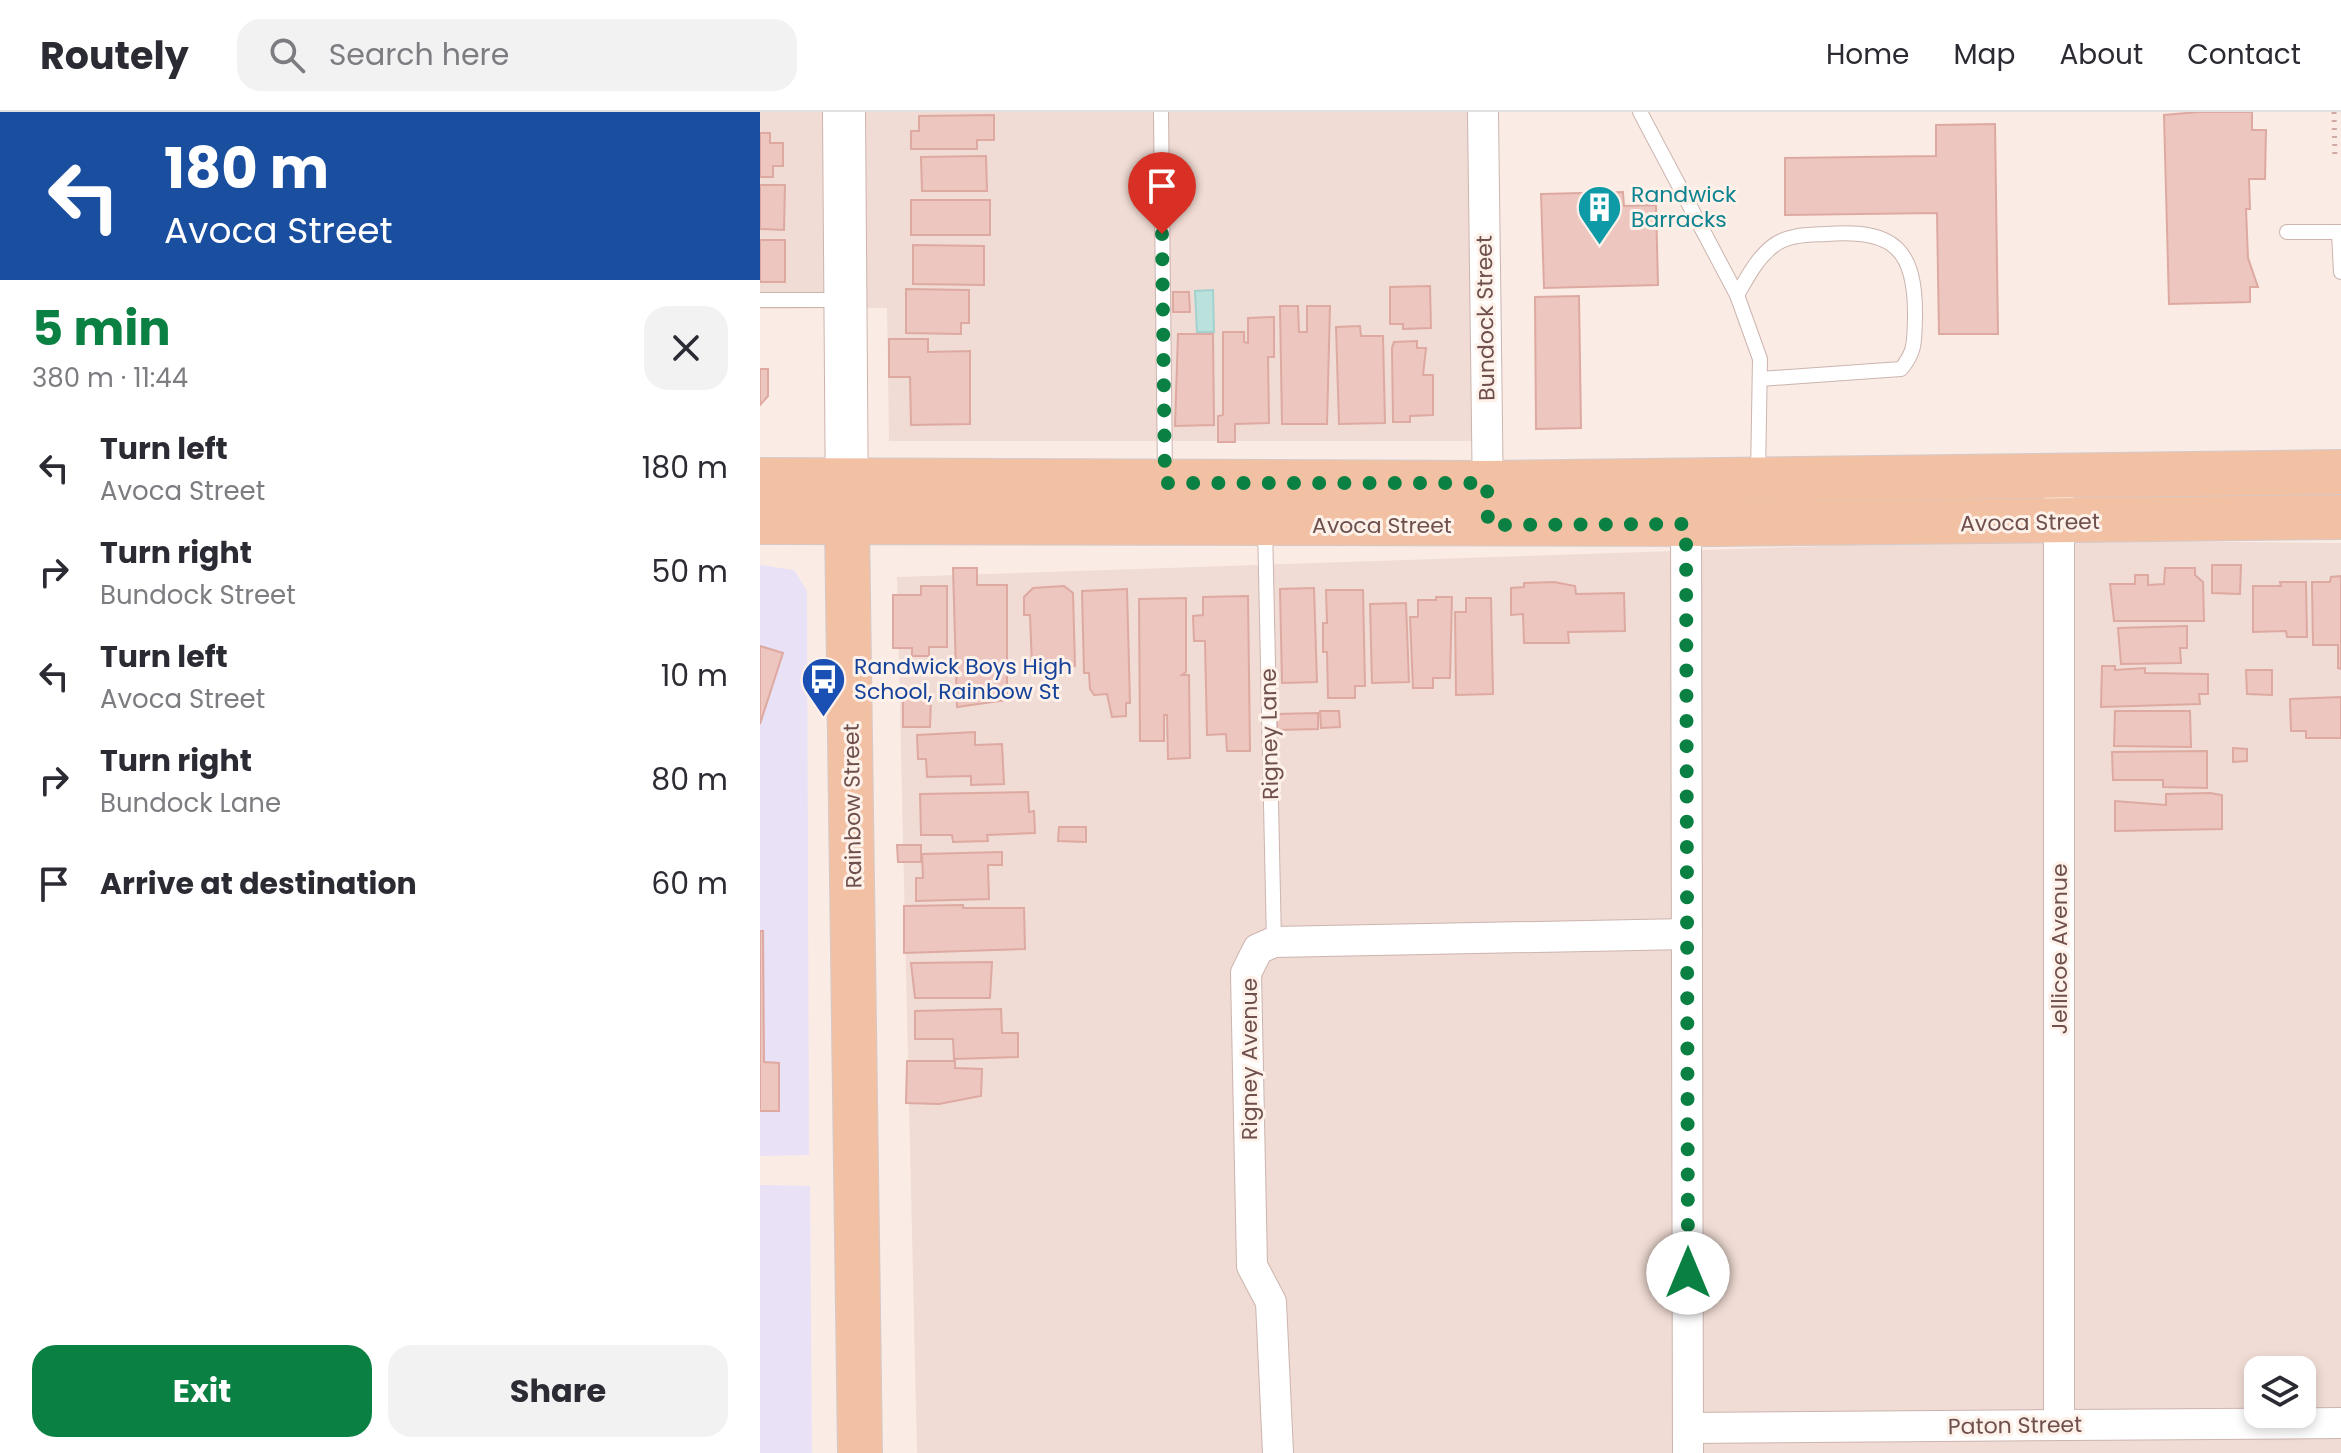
<!DOCTYPE html>
<meta charset="utf-8">
<style>
body{margin:0;font-family:Poppins,sans-serif;background:#f2f2f3;color:#2b2b33;height:100vh;display:flex;flex-direction:column;font-size:30px;white-space:nowrap}
*{box-sizing:border-box;margin:0}
p{font-size:26px;color:#7c7c81}
.icon{flex:none;width:44px;height:44px;fill:none;stroke:currentColor;stroke-width:2;stroke-linecap:round;stroke-linejoin:round}
.map{position:relative;flex:1;overflow:hidden}
.sheet{display:flex;flex-direction:column;background:#fff;width:760px}
.sheet>*{flex:none}
.banner{background:#1a4fa0;color:#fff;overflow:hidden}
.tools{position:absolute;left:1484px;top:1244px;display:grid;gap:16px}
.tools a{display:grid;place-items:center;width:72px;height:72px;border-radius:16px;background:#fff;box-shadow:0 4px 12px #0003;font-size:40px}
.pin{position:absolute;display:grid;place-items:center;width:68px;height:68px;color:#fff;margin:-82px -34px;border-radius:50% 50% 50% 0;rotate:-45deg;box-shadow:0 0 8px #0007}
.pin .icon{rotate:45deg}
.me{position:absolute;width:88px;margin:-44px;rotate:0deg;stroke-linejoin:round;filter:drop-shadow(0 0 6px #0008)}
.turn{display:flex;align-items:center;gap:28px;height:168px;padding:0 32px;font-size:36px}
.turn .icon{width:104px;height:104px;stroke-width:2.5}
.turn b{display:block;font-size:56px;line-height:68px}
.round{display:grid;place-items:center;flex:none;width:84px;height:84px;border-radius:24px;background:#f2f2f3}
.headline{display:flex;align-items:center;justify-content:space-between;height:136px;padding:0 32px}
h1{font-size:48px;font-weight:700;line-height:60px;color:#0b8043}
.action{display:flex;gap:16px;margin-top:auto;padding:16px 32px}
.action a{flex:1;height:92px;border-radius:24px;background:#0b8043;color:#fff;font-size:32px;font-weight:700;line-height:92px;text-align:center}
.action a+a{background:#f2f2f3;color:#2b2b33}
ul{padding:0;list-style:none}
li{display:flex;align-items:center;gap:24px;height:104px;padding:0 32px}
li div{flex:1}
li b{display:block;font-size:30px}
li em{font-style:normal}
header{display:flex;align-items:center;gap:48px;box-sizing:border-box;height:112px;padding:0 40px;background:#fff;border-bottom:2px solid #e1e1e2}
header strong{font-size:38px}
nav{display:flex;gap:44px;margin-inline-start:auto;font-size:28px}
.search{width:560px;height:72px;background:#f2f2f3;display:flex;align-items:center;gap:20px;box-sizing:border-box;padding:0 28px;border-radius:24px;color:#7c7c81;font-size:30px}
main{display:flex;flex:1;min-height:0}
.map>svg:first-child{display:block}
.residential{fill:#f0dcd4;fill-rule:evenodd}
.education{fill:#e9e1f6}
.water{fill:#bbe1dd;stroke:#a3d1cd;stroke-width:2}
.building{fill:#ecc6bf;stroke:#dda9a1;stroke-width:2}
.lines{fill:none;stroke-linecap:round;stroke-linejoin:round}
.lane-casing{stroke:#ccb4af;stroke-width:16}
.street-casing{stroke:#ccb4af;stroke-width:32}
.secondary-casing{stroke:#ceb3ad;stroke-width:44}
.primary-casing{stroke:#d4caca;stroke-width:46}
.path{stroke:#d1a9a3;stroke-width:5;stroke-dasharray:2 6;stroke-linecap:butt}
.lane{stroke:#fff;stroke-width:14}
.street{stroke:#fff;stroke-width:30}
.secondary{stroke:#fff;stroke-width:42}
.primary{stroke:#f2c1a4;stroke-width:44}
.route{stroke:#0b8043;stroke-width:14;stroke-dasharray:0 25.2}
.labels{text-anchor:middle;stroke-width:6;stroke-linejoin:round;paint-order:stroke}
.culture-label{font-size:22px;fill:#0d838f;stroke:#fdf1ea;text-anchor:start}
.street-label{font-size:22px;fill:#6f504d;stroke:#fdf1ea}
.transit-label{font-size:22px;fill:#164399;stroke:#fdf1ea;text-anchor:start}
</style>
<header>
<strong>Routely</strong>
<div class="search"><svg class="icon" aria-label="search" viewBox="0 0 24 24"><circle cx="10" cy="10" r="6"/><path d="M15 15l6 6"/></svg>Search here</div>
<nav><a>Home</a><a>Map</a><a>About</a><a>Contact</a></nav>
</header>
<main>
<section class="sheet">
<div class="banner">
<div class="turn"><svg class="icon" aria-label="left" viewBox="0 0 24 24"><path d="M17 20v-9H6M10 6l-5 5 5 5"/></svg><div><b>180 m</b>Avoca Street</div></div>
</div>
<div class="headline"><div><h1>5 min</h1><p>380 m · 11:44</p></div><a class="round"><svg class="icon" aria-label="close" viewBox="0 0 24 24"><path d="M6 6l12 12M18 6L6 18"/></svg></a></div>
<ul>
<li><svg class="icon" aria-label="left" viewBox="0 0 24 24"><path d="M17 20v-9H6M10 6l-5 5 5 5"/></svg><div><b>Turn left</b><p>Avoca Street</p></div><em>180 m</em></li>
<li><svg class="icon" aria-label="right" viewBox="0 0 24 24"><path d="M7 20v-9h11M14 6l5 5-5 5"/></svg><div><b>Turn right</b><p>Bundock Street</p></div><em>50 m</em></li>
<li><svg class="icon" aria-label="left" viewBox="0 0 24 24"><path d="M17 20v-9H6M10 6l-5 5 5 5"/></svg><div><b>Turn left</b><p>Avoca Street</p></div><em>10 m</em></li>
<li><svg class="icon" aria-label="right" viewBox="0 0 24 24"><path d="M7 20v-9h11M14 6l5 5-5 5"/></svg><div><b>Turn right</b><p>Bundock Lane</p></div><em>80 m</em></li>
<li><svg class="icon" aria-label="arrive" viewBox="0 0 24 24"><path d="M6 21V4h12l-3 4 3 4H6"/></svg><div><b>Arrive at destination</b></div><em>60 m</em></li>
</ul>
<div class="action"><a>Exit</a><a>Share</a></div>
</section>
<div class="map">
<svg width="1581" height="1341" viewBox="0 0 1581 1341">
<rect width="100%" height="100%" fill="#faece5"/>
<g class="residential">
<path d="M0,0H711L726,329H129L127,196L0,197Z"/>
<path d="M1243,428L1581,431V1341H157L137,465ZM1498,1258H1542V1302H1498Z"/>
</g>
<g class="education">
<path d="M0,453L34,458L47,479L49,1043L0,1044Z"/>
<path d="M0,1073L50,1074L52,1341H0Z"/>
</g>
<path class="water" d="M453,178L454,220H437L435,179Z"/>
<g class="building">
<path d="M1438,0H1492V18H1506L1505,67H1489L1490,97H1486L1488,146L1498,175H1490V190L1409,192L1404,3Z"/>
<path d="M234,3V28H217V37H151V19H159V4Z"/>
<path d="M1235,12L1238,222H1179L1177,101L1025,103V46L1176,44V13Z"/>
<path d="M0,21H10V31H23V54H13V65H0Z"/>
<path d="M226,44L227,79H162L161,45Z"/>
<path d="M0,73H25L24,118L0,117Z"/>
<path d="M863,80L864,94L896,93L898,173L784,176L781,82Z"/>
<rect x="151" y="88" width="79" height="35"/>
<rect x="0" y="128" width="25" height="42"/>
<path d="M153,133L224,134V173L153,172Z"/>
<path d="M670,174L671,216L643,217V212H630V175Z"/>
<path d="M146,177L209,178V211H201V222L146,221Z"/>
<path d="M413,180H429L430,200H413Z"/>
<path d="M819,184L821,316L776,317L775,185Z"/>
<path d="M520,194H538L539,220H547V194H570L567,312H522Z"/>
<path d="M514,205V245H508L509,311L475,312V330H458V304L463,303V220H484V230L488,231V206Z"/>
<path d="M600,214L601,224H623L625,311L579,312L576,215Z"/>
<path d="M418,222H453L454,313L415,314Z"/>
<path d="M129,227H168V240L210,239V312L151,313L150,265H129Z"/>
<path d="M657,229V236H666L663,263H673V303L650,304V310H633L632,236L634,230Z"/>
<path d="M0,257H8V284L0,293Z"/>
<path d="M1452,453H1481L1480,482L1452,481Z"/>
<path d="M193,456H217V473H247V588L197,595Z"/>
<path d="M1405,456H1435V463L1443,470L1444,509H1354L1350,472H1375V463H1388V473L1404,472Z"/>
<path d="M1581,464V557L1578,556V533H1553L1552,470H1570L1571,465Z"/>
<path d="M794,470L815,474L816,482L864,481L865,519L808,520L809,531H764L763,502L751,503V476L764,475V471Z"/>
<path d="M1520,470H1546L1547,525H1527L1526,519L1493,520V474H1521Z"/>
<path d="M161,474H187V535H169V544H152V536H133V483H161Z"/>
<path d="M304,474L313,481L315,554L272,555L270,503H264V485L273,476Z"/>
<path d="M554,476L557,570L522,571L520,477Z"/>
<path d="M367,477L370,591H366V604L352,605L347,582L334,583L330,577L329,561H324L322,479Z"/>
<path d="M566,478H603L605,574H595V586H568L567,540H563V511H567Z"/>
<path d="M488,484L490,639H467L466,622L447,623L445,529H434L433,504L443,503V485Z"/>
<path d="M676,485H692L690,566H673V576H653L650,505H658V488H676Z"/>
<path d="M426,486V560L422,563H429L430,646L408,647L407,603H404V629H380L379,487Z"/>
<path d="M706,486H731L733,582L696,583L695,500H706Z"/>
<path d="M646,491L649,570L612,571L610,492Z"/>
<path d="M1427,514V536H1420L1421,551L1361,552L1358,516Z"/>
<path d="M0,534L23,541L0,612Z"/>
<path d="M1342,554H1355V558L1385,556V561L1448,562V582H1439L1440,592L1341,595Z"/>
<path d="M1486,558H1512V583L1487,582Z"/>
<path d="M1581,585V626H1546V619H1531L1530,587Z"/>
<path d="M143,586H171L170,615H143Z"/>
<path d="M560,599H579L580,615L561,616Z"/>
<path d="M1355,599H1430L1431,635L1354,634Z"/>
<path d="M558,601V617L517,618V602Z"/>
<path d="M215,620V633L242,632L244,672L211,673V664L167,665L166,647H158L157,623Z"/>
<path d="M1473,636L1487,637V649L1473,650Z"/>
<path d="M1447,639V676L1403,675V668H1353L1352,640Z"/>
<path d="M268,680L269,700L274,699L275,721L227,723L228,729L193,730L192,723H161L160,682Z"/>
<path d="M1450,681L1462,683V717L1355,719V689L1406,693V682Z"/>
<path d="M299,715H326V730L298,729Z"/>
<path d="M137,733H161V750H138Z"/>
<path d="M242,740V753H228L229,787L156,789V766H163L162,742Z"/>
<path d="M203,793V796H264L265,837L144,841V794Z"/>
<path d="M0,819H3L4,950L19,951V999H0Z"/>
<path d="M232,850L230,886H155L151,851Z"/>
<path d="M241,897L242,921H258V945L194,947L193,927H155V899Z"/>
<path d="M147,949H195V956L222,957L221,984L179,992L146,991Z"/>
</g>
<g class="lines">
<defs>
<g id="lane">
<path d="M401,0L405,366"/>
<path d="M880,0L977,183L1000,247L998,363"/>
<path d="M1527,120H1581"/>
<path d="M1579,120L1581,160"/>
<path d="M977,183C987,166 997,146 1013,134C1029,122 1048,123 1067,122C1135,117 1156,138 1155,206C1154,229 1156,239 1141,257L1000,267"/>
<path d="M0,188H84"/>
<path d="M505,414L514,830"/>
</g>
<g id="street">
<path d="M723,0L728,391"/>
<path d="M1299,390V1312"/>
<path d="M926,395L928,1341"/>
<path d="M928,1316L1581,1311"/>
<path d="M518,1341L511,1190L492,1154L486,861L498,837L514,830L927,822"/>
</g>
<path id="secondary" d="M84,0L87,403"/>
<g id="primary">
<path d="M0,368L727,371L1581,360"/>
<path d="M0,410L957,412L1581,405"/>
<path d="M87,412L100,1341"/>
</g>
</defs>
<use href="#lane" class="lane-casing"/>
<use href="#street" class="street-casing"/>
<use href="#secondary" class="secondary-casing"/>
<use href="#primary" class="primary-casing"/>
<path class="path" d="M1574,0L1575,48"/>
<use href="#lane" class="lane"/>
<use href="#street" class="street"/>
<use href="#secondary" class="secondary"/>
<use href="#primary" class="primary"/>
</g>
<g class="lines">
<path class="route" d="M402,122L405,371H727L728,413L926,412L928,1161"/>
</g>
<defs>
<symbol id="building-pin" viewBox="-11 -11 22 30"><path d="M0 17L-7.5 6A9.5 9.5 0 1 1 7.5 6Z" fill="#0f9aa8" stroke="#fdf1ea"/><path d="M-4-6H4V6H1V3H-1V6H-4ZM-2.5-4.3h1.7v1.8h-1.7ZM.8-4.3h1.7v1.8H.8ZM-2.5-1h1.7V.8h-1.7ZM.8-1h1.7V.8H.8Z" fill="#fff"/></symbol>
<symbol id="bus-pin" viewBox="-11 -11 22 30"><path d="M0 17L-7.5 6A9.5 9.5 0 1 1 7.5 6Z" fill="#1a4fb4" stroke="#fdf1ea"/><path d="M-5-6H5V4H4V6H2V4H-2V6H-4V4H-5ZM-3.5-4V0h7V-4ZM-3.5 1.2v1.5H-2V1.2ZM2 1.2v1.5H3.5V1.2Z" fill="#fff"/></symbol>
</defs>
<g fill-rule="evenodd">
<use href="#building-pin" x="814" y="70" width="51" height="69"/>
<use href="#bus-pin" x="38" y="542" width="51" height="69"/>
</g>
<g class="labels">
<g class="culture-label">
<text x="871" y="90">Randwick<tspan x="871" dy="25">Barracks</tspan></text>
</g>
<g class="street-label">
<text transform="translate(725 206) rotate(-91)" y="8">Bundock Street</text>
<text transform="translate(1270 410) rotate(-1)" y="8">Avoca Street</text>
<text x="622" y="421">Avoca Street</text>
<text transform="translate(509 622) rotate(-91)" y="8">Rigney Lane</text>
<text transform="translate(92 694) rotate(-91)" y="8">Rainbow Street</text>
<text transform="translate(1299 837) rotate(-90)" y="8">Jellicoe Avenue</text>
<text transform="translate(489 947) rotate(-90)" y="8">Rigney Avenue</text>
<text transform="translate(1255 1313) rotate(-1)" y="8">Paton Street</text>
</g>
<g class="transit-label">
<text x="94" y="562">Randwick Boys High<tspan x="94" dy="25">School, Rainbow St</tspan></text>
</g>
</g>
</svg>
<div class="tools">
<a><svg class="icon" aria-label="layers" viewBox="0 0 24 24"><path d="M12 4l9 5-9 5-9-5zM3 14l9 5 9-5"/></svg></a>
</div>
<div class="pin" style="left:402px;top:122px;background:#d93025"><svg class="icon" aria-label="arrive" viewBox="0 0 24 24"><path d="M6 21V4h12l-3 4 3 4H6"/></svg></div>
<svg class="me" style="left:928px;top:1161px" viewBox="-20 -20 40 40"><circle r="19" fill="#fff"/><path d="M0-13L10 11 0 6-10 11z" fill="#0b8043"/></svg>
</div>
</main>
